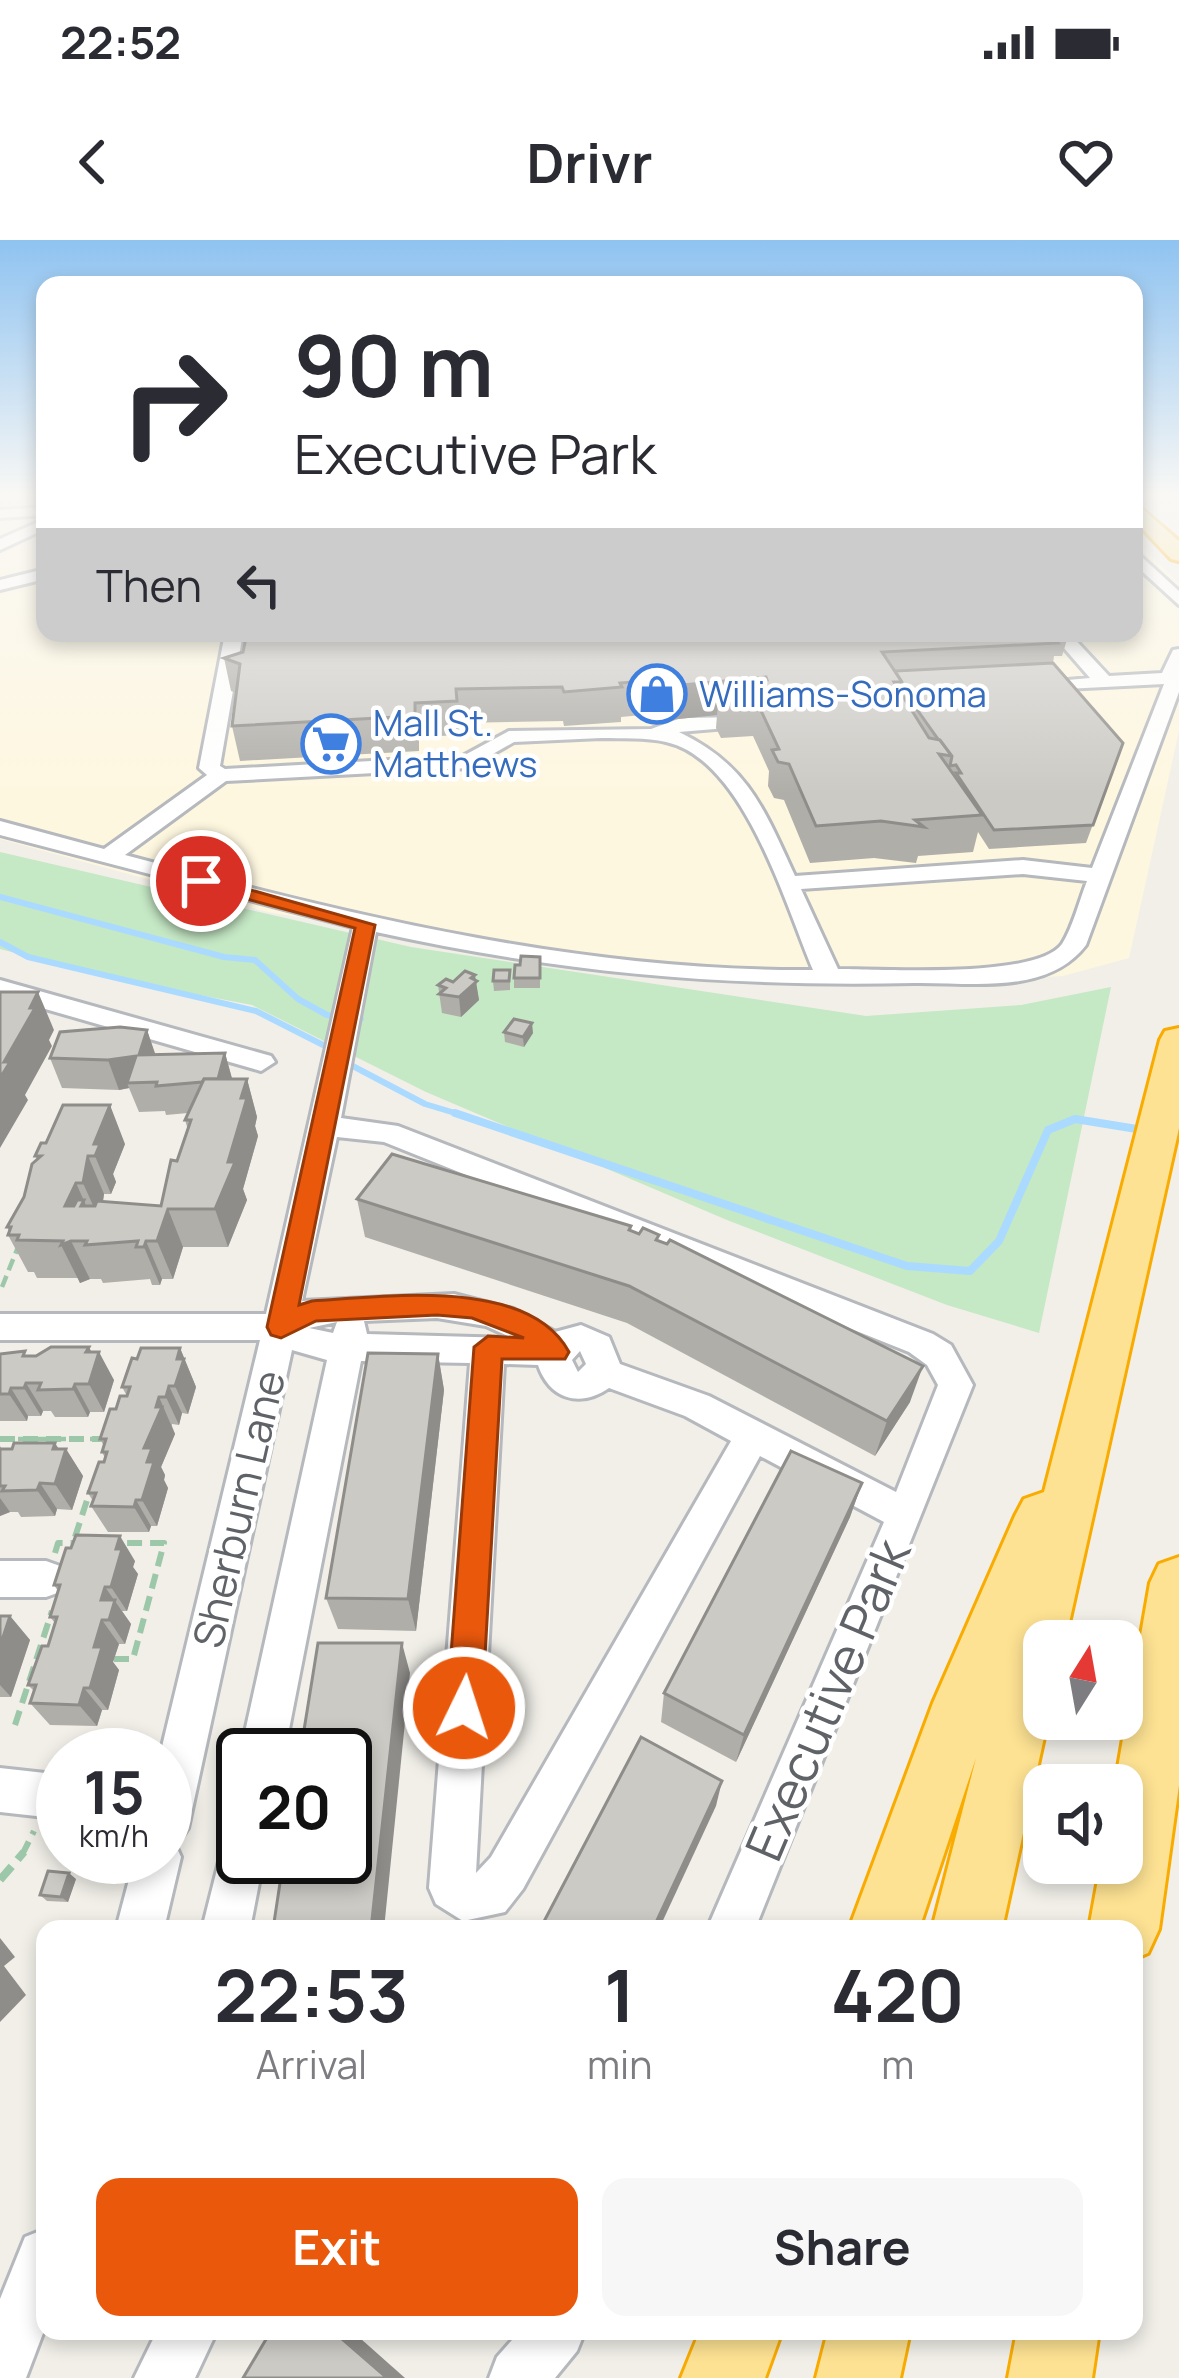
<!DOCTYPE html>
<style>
body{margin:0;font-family:Manrope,sans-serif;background:#f7f7f7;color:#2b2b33;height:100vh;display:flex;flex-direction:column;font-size:45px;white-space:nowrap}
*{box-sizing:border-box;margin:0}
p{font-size:39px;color:#7c7c81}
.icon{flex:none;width:66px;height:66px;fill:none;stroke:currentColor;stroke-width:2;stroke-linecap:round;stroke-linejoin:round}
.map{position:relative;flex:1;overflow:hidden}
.details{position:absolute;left:36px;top:1680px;width:1107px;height:420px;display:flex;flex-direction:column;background:#fff;border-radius:24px;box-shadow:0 6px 18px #0003}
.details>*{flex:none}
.guide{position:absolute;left:36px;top:36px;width:1107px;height:366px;border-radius:24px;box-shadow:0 6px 18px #0003;background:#fff;color:#2b2b33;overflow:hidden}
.needle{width:78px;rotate:11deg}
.tools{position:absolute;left:1023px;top:1380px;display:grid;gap:24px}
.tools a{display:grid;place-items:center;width:120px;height:120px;border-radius:24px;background:#fff;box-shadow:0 6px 18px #0003;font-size:60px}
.speed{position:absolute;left:36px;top:1488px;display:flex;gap:24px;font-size:60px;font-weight:700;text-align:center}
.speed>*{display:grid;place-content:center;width:156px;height:156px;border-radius:50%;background:#fff;box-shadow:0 6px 18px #0003;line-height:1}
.speed small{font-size:30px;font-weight:400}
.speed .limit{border:6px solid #111;border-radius:18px;background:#fff;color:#111}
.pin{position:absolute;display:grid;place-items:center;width:102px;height:102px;color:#fff;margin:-51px;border:6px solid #fff;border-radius:50%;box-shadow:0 3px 12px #0007}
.me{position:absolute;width:132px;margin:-66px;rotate:4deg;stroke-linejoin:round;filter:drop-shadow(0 0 9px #0008)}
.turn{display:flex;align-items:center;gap:42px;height:252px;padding:0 60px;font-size:54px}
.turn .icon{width:156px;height:156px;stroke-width:2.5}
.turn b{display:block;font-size:84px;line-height:102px}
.then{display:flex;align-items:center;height:114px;padding:0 60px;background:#0003;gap:24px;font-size:45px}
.eta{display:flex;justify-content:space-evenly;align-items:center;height:204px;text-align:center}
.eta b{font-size:72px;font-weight:700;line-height:84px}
.action{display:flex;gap:24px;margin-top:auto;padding:24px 60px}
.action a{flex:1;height:138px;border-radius:24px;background:#ea580c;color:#fff;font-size:48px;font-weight:700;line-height:138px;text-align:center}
.action a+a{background:#f7f7f7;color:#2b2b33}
.status{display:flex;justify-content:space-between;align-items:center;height:84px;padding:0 60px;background:#fff;direction:ltr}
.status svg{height:33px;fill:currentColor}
header{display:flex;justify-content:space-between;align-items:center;height:156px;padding:0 60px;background:#fff;font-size:54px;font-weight:700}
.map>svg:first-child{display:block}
.commercial{fill:#fef7e0}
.green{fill:#c5e8c5}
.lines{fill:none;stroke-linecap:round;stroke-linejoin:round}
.stream-far1{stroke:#aadaff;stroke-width:6}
.stream{stroke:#aadaff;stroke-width:8}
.minor-casing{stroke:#b5b8bc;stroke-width:6}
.highway-casing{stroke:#f9ab00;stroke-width:6}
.path-far2{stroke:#9cc7a9;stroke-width:4.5;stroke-dasharray:12 6;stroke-linecap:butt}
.path-far1{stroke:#9cc7a9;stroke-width:6;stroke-dasharray:15 8;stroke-linecap:butt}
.path{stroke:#9cc7a9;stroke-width:8;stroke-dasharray:18 9;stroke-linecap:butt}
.minor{fill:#fff;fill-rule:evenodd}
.highway{fill:#fde293;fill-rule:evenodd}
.wall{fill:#afaea9}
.shaded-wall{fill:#8f8d8a}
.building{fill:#cccac5;stroke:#8f8d8a;stroke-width:3}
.route{fill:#ea580c;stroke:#983908;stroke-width:3}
.labels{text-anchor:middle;stroke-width:9;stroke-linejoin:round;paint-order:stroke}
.far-shop-label{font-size:36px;fill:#366cbe;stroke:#fff;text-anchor:start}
.street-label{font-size:42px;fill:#5f6368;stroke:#fff}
.near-street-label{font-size:51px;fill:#5f6368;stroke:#fff}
</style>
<div class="status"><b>22:52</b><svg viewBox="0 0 49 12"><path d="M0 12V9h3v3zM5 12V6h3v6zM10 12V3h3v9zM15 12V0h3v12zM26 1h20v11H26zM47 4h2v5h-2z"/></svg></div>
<header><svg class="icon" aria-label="back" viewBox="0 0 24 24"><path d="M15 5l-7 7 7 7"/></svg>Drivr<svg class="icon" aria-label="heart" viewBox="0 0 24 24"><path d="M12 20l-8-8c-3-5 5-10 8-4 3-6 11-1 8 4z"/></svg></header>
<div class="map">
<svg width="1179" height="2138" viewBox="0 0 1179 2138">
<rect width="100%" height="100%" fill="#f1efe8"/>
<path class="commercial" d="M45,260V393H1134V299L1179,343V491L1129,718L1063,736L925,743L732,742L604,728L268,672L0,599V267Z"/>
<path class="green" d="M0,612L411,707L866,776L1021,765L1111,747L1039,1093L947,1065L727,980L426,852L252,765L121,740L0,709Z"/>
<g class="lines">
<g class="stream-far1">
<path d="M0,657L224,717L255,720L298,759L327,775L361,779"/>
<path d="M0,702L28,717L256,771L331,809"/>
<path d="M347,823L425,864L465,876"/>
</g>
<path class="stream" d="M455,873L907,1026L970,1031L999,1001L1048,890L1075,879L1143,890"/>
<defs>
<g id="minor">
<path d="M45,267V275L0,278V270Z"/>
<path d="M45,279V289L0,310V299Z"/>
<path d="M1134,310L1179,351V365L1134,324Z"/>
<path d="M45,329V339L0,350V340Z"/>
<path d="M225,393H243L220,526L225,529L463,516L509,491L651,489L681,478L746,477V485L739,487L679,492C748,525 764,569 795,636L1023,620L1092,628L1164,444L1045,450V442L1090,438L1051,393H1069L1109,436L1162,433L1173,410L1179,409V452L1086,705C1047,756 971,742 914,743C722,747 563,733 376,692L341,878L398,886L933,1094L951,1105L973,1145L755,1689H707L884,1282L760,1216L523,1649L505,1672L463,1681L436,1664L429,1648L470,1123L361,1121L284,1515H243V1522L240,1515L327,1120L292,1110L188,1588L176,1606L181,1617L164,1689H116L135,1617H165V1515H160L260,1100H0V1074H266L353,687L0,595V581L104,609L207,535L199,528ZM601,498C622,499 646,497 666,502C744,519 785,664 813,730C579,732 350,675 125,615L226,541L468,528L514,502ZM1023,634L1087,641C1079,661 1073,687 1062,704C1036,739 884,729 838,729L801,649ZM337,897L384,902L909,1112L927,1125L938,1145L896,1252L709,1156L620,1124L609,1097L581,1085L555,1092L513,1069L454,1054L302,1061ZM437,1078L486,1086L512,1098L367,1094L364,1081ZM337,1082L333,1093L309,1088ZM580,1111L586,1124L578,1132L572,1120ZM504,1124L538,1125C549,1158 579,1169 609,1148L685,1176L731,1201L491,1617L476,1633Z"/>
<path d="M0,740L271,816L275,822L261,831L0,756Z"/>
<path d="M0,1321H46L60,1326L66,1339L60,1352L46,1357H0Z"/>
<path d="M0,1528L63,1535V1579L0,1572Z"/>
<path d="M243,1583V1617H264L250,1689H202L227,1590Z"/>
<path d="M45,1989V2088L26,2138H0V2059L25,1997Z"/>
<path d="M157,2091H217L195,2138H134Z"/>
<path d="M520,2091H585L577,2111L555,2138H489L497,2117Z"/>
</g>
<g id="highway">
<path d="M1134,262L1179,301V321L1171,319L1134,280Z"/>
<path d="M1179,788V888L1065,1401H1044V1479H1048L1002,1689H932L976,1518L919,1689H849L933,1463L1015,1276L1024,1259L1044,1252L1160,800L1165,791Z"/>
<path d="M1179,1317V1545L1159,1689L1148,1713L1134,1719V1689H1089L1101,1623H1122V1545H1115L1150,1343L1159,1324Z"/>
<path d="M700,2091H782L765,2138H681Z"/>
<path d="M828,2091H910L900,2138H816Z"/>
<path d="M1017,2091H1099L1092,2138H1008Z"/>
</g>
</defs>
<use href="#minor" class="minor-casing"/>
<use href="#highway" class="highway-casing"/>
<g class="path-far2">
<path d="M2,1047L18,1007"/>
<path d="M0,1199H102"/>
</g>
<g class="path-far1">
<path d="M0,1199H102"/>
<path d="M75,1297L90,1251"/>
<path d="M55,1313L58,1303H78"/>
<path d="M114,1419H133L164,1303H120"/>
<path d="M15,1485L52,1371"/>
<path d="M22,1615L34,1591"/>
</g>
<path class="path" d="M0,1640L24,1612"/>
<use href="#minor" class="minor"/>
<use href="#highway" class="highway"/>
</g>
<g class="wall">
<path d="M247,393H1069L1062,416H1054L1053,423L1123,503L1086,603L989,609L978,592L973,612L918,616L916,623L874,618L810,623L784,560L774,558L768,546L769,531L753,496L721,498L716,488L717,475L659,481L643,480L642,475L621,477V482L564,486L563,481L459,483L460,495L419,497V511L240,521L232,486L236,453L231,451L224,418L243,412Z"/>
<path d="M540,717V748H514V738L520,725Z"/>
<path d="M510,730V750L494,751L493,741Z"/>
<path d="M475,740L479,760L461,777L442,773L438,745Z"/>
<path d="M147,790L155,815L225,813L232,839H247L257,877L255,886L258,896L243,949L247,960L228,1007H183L173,1039H162L160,1045H152L150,1039L103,1043L101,1039H90L80,1043L78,1038H37L34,1032H28L8,995L9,991L7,987L24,957L37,919L35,916L125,904L113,934L116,942L111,954H104L103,961L161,966L188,890L185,880L188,873L166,875L165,871L139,872L129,848L119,850L62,848L50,818Z"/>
<path d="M504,792L533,793L524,807L505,802Z"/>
<path d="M357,959L631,986V991L659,1001L910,1162L875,1216L627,1083L365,997Z"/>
<path d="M180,1108L196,1147L188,1174L182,1173L179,1185L172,1184V1186L175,1194L161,1227L165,1235L164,1240L168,1248L157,1286H151L149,1292H108L91,1266L93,1261L88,1253L105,1218L102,1212L104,1206L100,1199L116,1169L127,1156L122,1147L137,1119Z"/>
<path d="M91,1112L114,1140L104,1172H90L88,1177H55L51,1171H43L41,1176H28L27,1181H0V1114L28,1116Z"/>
<path d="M438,1114L444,1150L416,1391L338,1389L326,1358Z"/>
<path d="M0,1206L2,1209H66L83,1236L72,1270L57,1269L55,1276L21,1277L18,1272H10L0,1276Z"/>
<path d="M862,1243L850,1277L736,1522L661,1482L664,1453Z"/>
<path d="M135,1321L133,1327L138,1334L127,1371H122L131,1384L125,1404H119L113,1422L119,1430L108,1470H102L97,1486L50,1485L30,1463L34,1451L28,1445L48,1406L55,1383L50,1377L58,1351L54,1345Z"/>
<path d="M0,1376H10L30,1400L11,1457H0Z"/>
<path d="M76,1639L68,1662L47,1661L40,1655Z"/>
</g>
<g class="shaded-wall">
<path d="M766,437L762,471L752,441L750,462L719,454L717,475L659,481L661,447Z"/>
<path d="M475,735L479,760L461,777L459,757Z"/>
<path d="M38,752L54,790L49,800L52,806L25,855L28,860L0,908V838L4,822Z"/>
<path d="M532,783L533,793L524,807L523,797Z"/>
<path d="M147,790L157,819L149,844L139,815Z"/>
<path d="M225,813L233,842L218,840Z"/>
<path d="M136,816L127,843L129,848L119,850L108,820Z"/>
<path d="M247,839L257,877L255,886L258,896L243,949L247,960L228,1007L215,969L228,922L241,858Z"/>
<path d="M110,865L125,904L113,934L116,942L111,954L95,916L94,904Z"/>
<path d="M88,916L104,954L100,981L83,943Z"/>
<path d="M76,943L93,981L65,966Z"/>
<path d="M168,969L183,1007L173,1039L157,1001Z"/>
<path d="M71,1001L90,1039L80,1043L61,1005Z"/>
<path d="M146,1001L162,1039L160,1045L144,1007Z"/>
<path d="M89,1107L96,1121L99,1112L114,1140L104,1172L89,1144L86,1112Z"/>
<path d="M180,1108L196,1147L188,1174L175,1146L177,1119Z"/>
<path d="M438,1114L444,1150L416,1391L408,1359Z"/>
<path d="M923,1126L910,1162L875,1216L887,1181Z"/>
<path d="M26,1143L43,1171L41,1176L24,1148Z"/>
<path d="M75,1144L90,1172L88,1177L73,1149Z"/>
<path d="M169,1146L182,1173L179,1185L166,1157Z"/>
<path d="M11,1148L28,1176L27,1181L9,1154Z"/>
<path d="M159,1157L175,1194L161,1227L165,1235L164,1240L168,1248L157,1286L142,1260L147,1222L144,1208Z"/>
<path d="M55,1203L64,1217L66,1209L83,1236L72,1270L55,1244L53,1209Z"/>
<path d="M40,1243L57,1269L55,1276L37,1250Z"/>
<path d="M862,1243L850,1277L736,1522L744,1495Z"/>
<path d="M0,1258L10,1272L0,1276Z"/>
<path d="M136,1260L151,1286L149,1292L134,1267Z"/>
<path d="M120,1296L135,1321L133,1327L138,1334L127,1371L111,1347L116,1309Z"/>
<path d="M105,1347L131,1384L125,1404L109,1380L101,1360Z"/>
<path d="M10,1376L30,1400L11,1457L0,1445V1406Z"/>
<path d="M102,1380L119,1404L113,1422L119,1430L108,1470L90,1448L94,1407Z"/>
<path d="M402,1403L410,1433L384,1689H371Z"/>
<path d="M84,1448L102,1470L97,1486L79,1465Z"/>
<path d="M722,1541L716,1566L659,1689H653Z"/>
<path d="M69,1633L76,1639L68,1662L61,1657Z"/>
<path d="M0,1698L15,1717L4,1726L26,1755L0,1782Z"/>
<path d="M333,2091H352L405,2138H387Z"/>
</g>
<g class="building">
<path d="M247,393H1049L1058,403L882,412L902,442H894L929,498L940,500L952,516L939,514L982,575L915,580L924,587L881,581L816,586L789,524L778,522L772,510L779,509L757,462L724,463L719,454L756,452L752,441L767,440L766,437L661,447L644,446L643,441L620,443L622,447L564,452L562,447L456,449L457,461L415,463V476L232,486L240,424L224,418L243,412Z"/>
<path d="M1053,423L1123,503L1093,585L994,590L956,533H961L956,525L950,526L952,516L940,500L938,499L901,447L902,442L895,431Z"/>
<path d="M521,716L540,717V738H514L515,725H520Z"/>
<path d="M494,730H510L509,741H493Z"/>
<path d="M465,731L475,735L471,738L477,741L459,757L439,754L446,748L438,745L446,739L453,742Z"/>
<path d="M0,752H38L30,768H35L4,822H10L0,838Z"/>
<path d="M514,779L532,783L523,797L504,792Z"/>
<path d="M120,787L147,790L139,815L225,813L218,839H204L202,842L156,846L157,842L127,843L136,816L108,820L50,818L60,792Z"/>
<path d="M204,839H247L241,858H247L228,922H235L215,969H168L157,1001H146L144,1007H136L138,1001L85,1005L87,1001H71L61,1005L63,1001L17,1000L19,995H8L11,987H7L24,957L32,924L41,916H35L41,903H46L63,865H110L94,904H100L95,916H88L83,943H76L65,966H74L77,960H84L81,966H95L97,961L161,966L171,920L177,921L191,880H185Z"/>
<path d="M392,914L631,986L629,990L639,994L643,988L659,995L656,1000L667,1004L670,1000L923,1126L887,1181L629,1046L357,959Z"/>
<path d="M51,1107H89L86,1112H99L89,1144H75L73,1149L38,1150L41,1143H26L24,1148H11L9,1154H0V1114L25,1111L23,1116H36Z"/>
<path d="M141,1108H180L177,1119H184L175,1146H169L166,1157H159L156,1167H162L144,1208H152L147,1222H154L142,1260H136L134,1267L91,1266L96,1253H88L99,1222H104L107,1212H102L106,1199H100L110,1169H116L120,1156H127L130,1147H122L132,1118L137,1119Z"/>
<path d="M368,1113L438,1114L408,1359L326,1358Z"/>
<path d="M14,1203H55L53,1209H66L55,1244L40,1243L37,1250L2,1251L5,1246H0V1209H12Z"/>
<path d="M791,1211L862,1243L744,1495L664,1453Z"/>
<path d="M76,1295L120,1296L116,1309H122L111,1347H105L101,1360H115L109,1380H102L94,1407H102L90,1448H84L79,1465L30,1463L36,1445H28L42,1406H48L57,1377H50L60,1345H54L66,1308H71Z"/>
<path d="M0,1376H10L0,1406Z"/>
<path d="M318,1403H402L371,1689H273L284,1617H345V1515H300Z"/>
<path d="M641,1497L722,1541L653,1689H540Z"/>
<path d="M48,1631L69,1633L61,1657L40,1655Z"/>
<path d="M271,2091H333L387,2138H243Z"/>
</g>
<linearGradient id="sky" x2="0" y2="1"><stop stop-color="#8fc3f1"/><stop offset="0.46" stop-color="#f9f8f5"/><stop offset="1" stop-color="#f9f8f5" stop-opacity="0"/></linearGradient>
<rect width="1179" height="554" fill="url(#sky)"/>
<path class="route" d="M201,636L375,685L299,1065L312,1061C384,1057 528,1036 569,1112L565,1119H502L482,1468L477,1480L464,1485L452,1480L447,1468L474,1107L488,1096L524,1098L472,1078L437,1075L316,1081L281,1098L271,1095L267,1087L355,688L194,645L191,641Z"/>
<defs>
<symbol id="shop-ring" viewBox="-11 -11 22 22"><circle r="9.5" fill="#fff" stroke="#3f7fe0" stroke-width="1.5"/><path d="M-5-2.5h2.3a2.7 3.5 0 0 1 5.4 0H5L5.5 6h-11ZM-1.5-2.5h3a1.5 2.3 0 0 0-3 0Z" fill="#3f7fe0"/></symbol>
<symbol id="supermarket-ring" viewBox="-11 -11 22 22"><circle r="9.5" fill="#fff" stroke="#3f7fe0" stroke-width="1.5"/><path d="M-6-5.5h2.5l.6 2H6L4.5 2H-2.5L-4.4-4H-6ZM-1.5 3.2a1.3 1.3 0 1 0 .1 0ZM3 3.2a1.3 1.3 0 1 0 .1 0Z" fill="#3f7fe0"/></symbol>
</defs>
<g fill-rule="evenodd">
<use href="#shop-ring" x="624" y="421" width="66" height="66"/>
<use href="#supermarket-ring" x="298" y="471" width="66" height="66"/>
</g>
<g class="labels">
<g class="far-shop-label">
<text x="699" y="467">Williams-Sonoma</text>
<text x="373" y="496">Mall St.<tspan x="373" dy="41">Matthews</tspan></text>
</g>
<g class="street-label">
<text transform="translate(239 1269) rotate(-77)" y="15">Sherburn Lane</text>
</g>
<g class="near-street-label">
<text transform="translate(828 1460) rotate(-67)" y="18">Executive Park</text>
</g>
</g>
</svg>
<div class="tools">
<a><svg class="needle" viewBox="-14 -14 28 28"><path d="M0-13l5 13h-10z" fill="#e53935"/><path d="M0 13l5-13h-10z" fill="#7c7c81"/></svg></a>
<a><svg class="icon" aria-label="sound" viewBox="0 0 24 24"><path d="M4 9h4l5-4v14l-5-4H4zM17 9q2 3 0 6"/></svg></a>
</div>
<div class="speed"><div>15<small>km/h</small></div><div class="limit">20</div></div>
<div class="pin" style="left:201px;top:641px;background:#d93025"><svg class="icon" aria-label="arrive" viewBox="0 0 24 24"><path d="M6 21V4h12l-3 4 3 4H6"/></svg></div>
<svg class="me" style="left:464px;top:1468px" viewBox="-20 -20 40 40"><circle r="17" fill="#ea580c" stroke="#fff" stroke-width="3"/><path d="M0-11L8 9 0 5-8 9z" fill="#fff"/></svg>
<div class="guide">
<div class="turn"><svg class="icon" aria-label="right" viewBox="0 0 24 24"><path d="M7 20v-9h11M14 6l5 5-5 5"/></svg><div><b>90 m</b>Executive Park</div></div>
<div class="then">Then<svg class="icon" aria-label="left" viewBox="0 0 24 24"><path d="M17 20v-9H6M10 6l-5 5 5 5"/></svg></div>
</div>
<section class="details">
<div class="eta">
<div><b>22:53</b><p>Arrival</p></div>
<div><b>1</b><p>min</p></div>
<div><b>420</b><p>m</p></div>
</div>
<div class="action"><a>Exit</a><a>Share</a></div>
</section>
</div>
